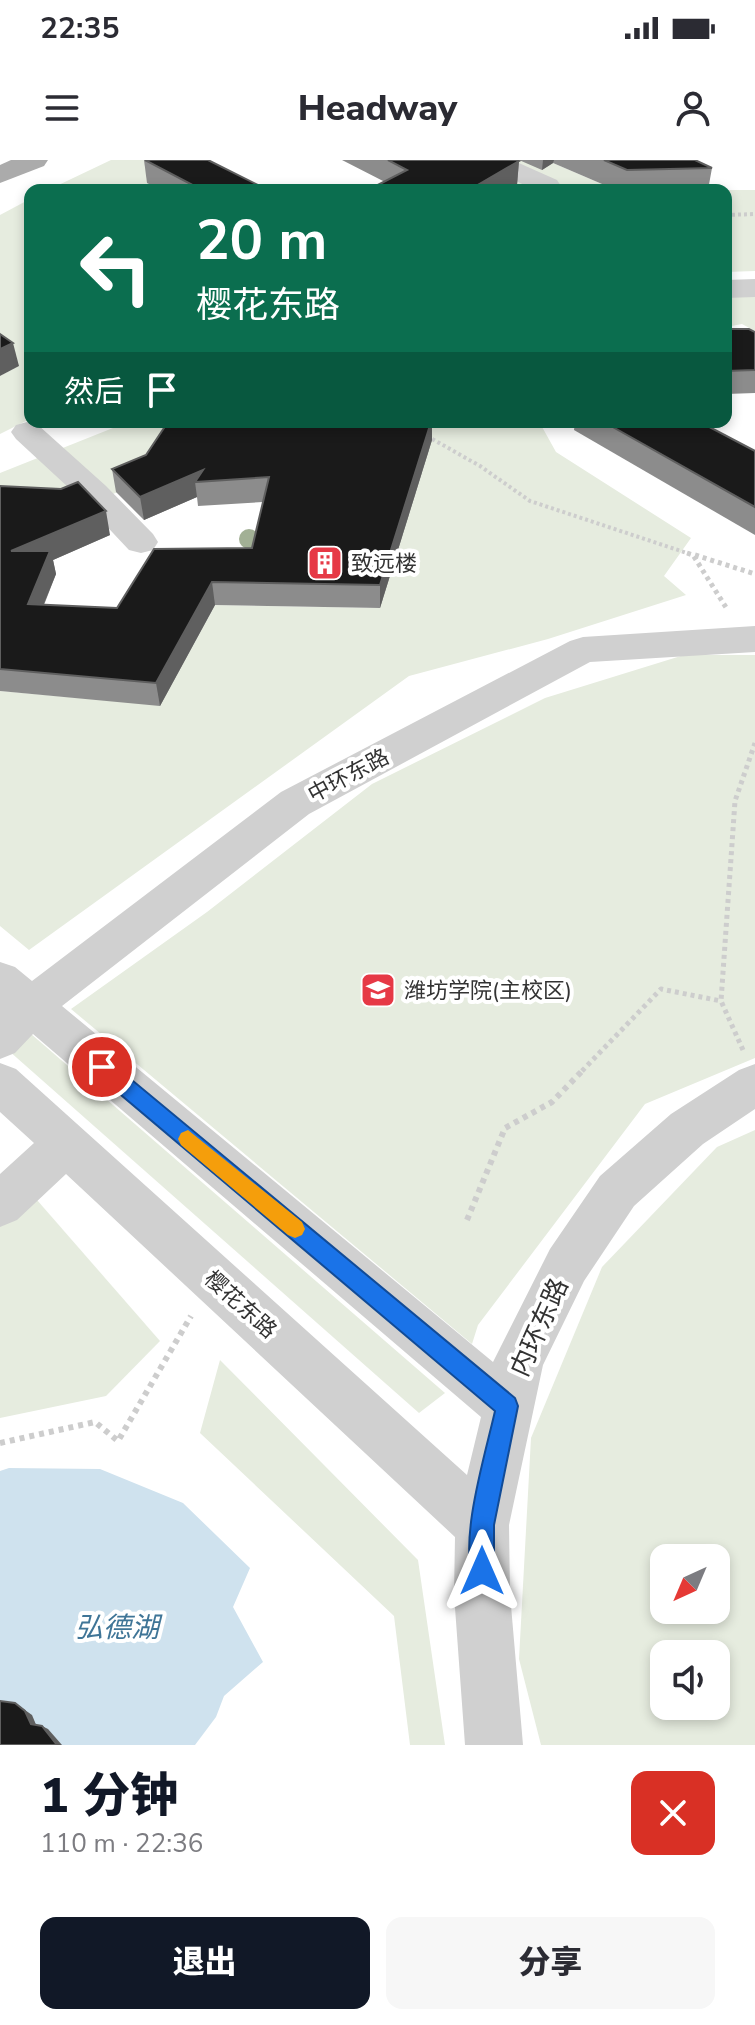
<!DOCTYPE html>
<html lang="zh">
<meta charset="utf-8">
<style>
body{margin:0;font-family:"Nunito Sans","Noto Sans SC",sans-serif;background:#f7f7f7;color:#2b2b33;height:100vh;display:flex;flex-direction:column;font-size:30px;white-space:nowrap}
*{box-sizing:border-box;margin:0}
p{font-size:26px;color:#7c7c81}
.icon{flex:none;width:44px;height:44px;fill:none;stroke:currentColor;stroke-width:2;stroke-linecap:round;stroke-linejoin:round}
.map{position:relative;height:1585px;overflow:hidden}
.panel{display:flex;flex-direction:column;background:#fff;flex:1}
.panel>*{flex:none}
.top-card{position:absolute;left:24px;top:24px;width:708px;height:244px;border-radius:16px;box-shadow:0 4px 12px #0003;background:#0b6e4f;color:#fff;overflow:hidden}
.needle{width:52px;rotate:224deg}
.controls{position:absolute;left:650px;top:1384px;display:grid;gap:16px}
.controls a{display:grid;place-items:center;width:80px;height:80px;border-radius:16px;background:#fff;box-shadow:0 4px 12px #0003;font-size:40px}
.pin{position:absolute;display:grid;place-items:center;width:68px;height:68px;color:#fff;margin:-34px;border:4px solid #fff;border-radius:50%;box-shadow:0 2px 8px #0007}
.me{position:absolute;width:88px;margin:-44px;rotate:0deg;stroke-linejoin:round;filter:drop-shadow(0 0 6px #0008)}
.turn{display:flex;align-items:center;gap:28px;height:168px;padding:0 40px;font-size:36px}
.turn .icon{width:104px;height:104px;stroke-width:2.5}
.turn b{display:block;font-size:56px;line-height:68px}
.then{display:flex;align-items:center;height:76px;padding:0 40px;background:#0003;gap:16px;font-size:30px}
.round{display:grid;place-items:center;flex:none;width:84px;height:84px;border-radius:16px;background:#f7f7f7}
.overview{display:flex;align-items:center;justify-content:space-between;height:136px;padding:0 40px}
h1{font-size:48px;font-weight:800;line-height:60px;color:#111827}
.primary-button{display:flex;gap:16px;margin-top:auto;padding:16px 40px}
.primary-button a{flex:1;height:92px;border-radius:16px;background:#111827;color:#fff;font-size:32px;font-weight:800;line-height:92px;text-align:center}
.primary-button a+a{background:#f7f7f7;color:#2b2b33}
.status{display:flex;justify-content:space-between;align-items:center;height:56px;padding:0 40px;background:#fff;direction:ltr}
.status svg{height:22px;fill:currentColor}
header{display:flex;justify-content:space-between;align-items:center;height:104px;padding:0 40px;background:#fff;font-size:36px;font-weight:800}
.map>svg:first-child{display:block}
.green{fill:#e6ecdf;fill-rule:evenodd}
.water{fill:#cfe2ee}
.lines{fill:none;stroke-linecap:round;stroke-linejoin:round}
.path-far2{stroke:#cdcdcd;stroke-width:4;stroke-dasharray:3 3;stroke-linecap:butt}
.path-far1{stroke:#cdcdcd;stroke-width:5;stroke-dasharray:4 4;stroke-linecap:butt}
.path{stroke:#cdcdcd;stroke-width:6;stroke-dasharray:5 5;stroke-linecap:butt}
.minor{fill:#d0d0d0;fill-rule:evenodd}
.major{fill:#ababab;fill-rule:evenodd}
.tree{fill:#a2b095}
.wall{fill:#8c8c8c}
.shaded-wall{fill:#5f5f5f}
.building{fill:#1a1a1a;stroke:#5f5f5f;stroke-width:2}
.route{fill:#1a73e8;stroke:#114b97;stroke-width:2}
.slow{fill:#f59e0b}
.labels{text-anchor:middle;stroke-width:8;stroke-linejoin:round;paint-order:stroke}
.poi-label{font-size:22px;fill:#333;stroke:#fff;text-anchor:start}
.street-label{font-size:22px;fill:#333;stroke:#fff}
.near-street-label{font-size:26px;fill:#333;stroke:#fff}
.near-water-label{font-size:28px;font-style:italic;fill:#3f7597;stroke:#fff}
</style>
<div class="status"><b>22:35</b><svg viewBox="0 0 49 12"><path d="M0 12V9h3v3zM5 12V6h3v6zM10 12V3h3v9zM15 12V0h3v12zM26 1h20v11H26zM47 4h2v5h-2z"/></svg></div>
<header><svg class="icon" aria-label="menu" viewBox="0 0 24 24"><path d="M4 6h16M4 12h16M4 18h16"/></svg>Headway<svg class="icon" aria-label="person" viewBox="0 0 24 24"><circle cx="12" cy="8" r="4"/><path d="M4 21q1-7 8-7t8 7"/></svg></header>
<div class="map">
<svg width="755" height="1585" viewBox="0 0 755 1585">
<rect width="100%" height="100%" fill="#fff"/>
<g class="green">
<path d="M111,0H192L148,22L161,30H48Z"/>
<path d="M446,0H546L616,30H508Z"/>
<path d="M726,30H755V111L726,112Z"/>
<path d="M30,39V259L0,274V216L18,206L0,194V55Z"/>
<path d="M726,134H755V171L742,164L726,167Z"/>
<path d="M128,262H195L150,319L66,353L0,350V313Z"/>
<path d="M284,262H544L541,265L556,292L691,378L664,416L686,435L548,479L409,516L29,790L0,766V531L160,545L215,445L380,448Z"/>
<path d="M684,495H755V898L645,944L478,1165L472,1184L71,849L207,752L372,624L545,538Z"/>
<path d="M0,847L445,1233L419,1253L0,883Z"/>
<path d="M755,970V1585H541L519,1499L531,1278L602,1107L717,987ZM664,1398H716V1450H664ZM664,1494H716V1546H664Z"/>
<path d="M30,1032L160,1181L106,1236L0,1258V1061Z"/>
<path d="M220,1200L418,1400L445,1585H410L394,1456L200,1273Z"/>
</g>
<path class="water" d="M9,1308L100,1309L183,1343L250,1408L233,1447L263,1502L224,1536L216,1557L195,1585H0V1311Z"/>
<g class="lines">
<g class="path-far2">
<path d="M726,55L755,54"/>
<path d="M427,276L480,306L530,341L693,395"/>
</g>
<g class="path-far1">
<path d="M687,393L693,395L727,449"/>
<path d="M695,395L755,414"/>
<path d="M743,890L721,841L735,641L755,583"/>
<path d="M582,911L661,829L721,841"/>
</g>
<g class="path">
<path d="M467,1060L505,968L552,942L584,909"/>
<path d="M0,1283L95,1262L118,1281L191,1156"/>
</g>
<g class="minor">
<path d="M478,0H512L557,20L561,26L558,30H535L482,5Z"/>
<path d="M755,119V137L726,138V120Z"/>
<path d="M27,262L38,265L106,326L153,374L158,382L153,390L141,393L129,390L82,340L16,279L11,272L16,265Z"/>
<path d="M755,466V492L590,502L309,654L62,846L493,1202L550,1089L600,1016L671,954L739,910L755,904V949L703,984L634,1046L584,1121L543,1205L509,1365L510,1434L523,1585H465L454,1434L455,1377L66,1014L17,1060L0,1067V1014L34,983L0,952V903L16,909L467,1315L481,1257L33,874L15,893L0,899V802L15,807L32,821L281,632L570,481L583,477Z"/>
</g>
<path class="major" d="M11,0H48L44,6L0,23V5Z"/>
</g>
<circle class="tree" cx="249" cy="379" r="10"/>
<g class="wall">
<path d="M144,0L268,30H161L147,23Z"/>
<path d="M342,0H516L519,1L517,25L508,30H368L385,22Z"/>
<path d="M519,0H695L712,8L708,30H616L553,3L542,10Z"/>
<path d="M726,169L755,172V233L726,234Z"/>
<path d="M575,262H700L755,291V375L574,270Z"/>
<path d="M432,280L380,448L215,445L160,546L0,531V326L110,375L53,400L56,414L44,445L117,448L252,388L263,342L198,346L197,337L144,360L116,332L112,309Z"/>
</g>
<g class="shaded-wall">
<path d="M543,0H554L553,3L542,10Z"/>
<path d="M519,1L517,25L508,30H469Z"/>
<path d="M13,183L19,206L0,216V189Z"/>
<path d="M431,262H432V280L380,448V425Z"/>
<path d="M203,310L195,322L197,337L144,360L140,337Z"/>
<path d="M106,351L110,375L53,400L56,414L34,468L11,391Z"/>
<path d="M212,422L215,445L160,546L156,523Z"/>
<path d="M15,1543L32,1555L37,1567L31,1564Z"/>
<path d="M42,1566L48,1569L62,1585H57Z"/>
</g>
<g class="building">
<path d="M145,0H208L268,30H202Z"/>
<path d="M388,0H516L519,1L469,30H368L407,10Z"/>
<path d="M604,0H695L712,8L627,10Z"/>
<path d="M726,169H749L755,172V210L726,211Z"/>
<path d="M0,174L13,183L0,189Z"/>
<path d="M168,262H431L380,425L212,422L156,523L0,509V326L61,329L78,322L106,351L11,391H50L28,444L117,448L154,389L252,388L269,317L195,322L203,310L140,337L112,309L146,295Z"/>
<path d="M604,262H700L755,291V347Z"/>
<path d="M0,1541L15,1543L25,1551L31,1564L42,1566L57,1585H0Z"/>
</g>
<path class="route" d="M102,898L109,901L515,1238L518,1246L494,1365V1411L491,1420L482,1423L474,1420C458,1381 486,1292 495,1251L95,913L92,907L95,901Z"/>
<path class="slow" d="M188,970L302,1062L305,1069L302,1075L295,1078L288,1075L181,985L178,979L181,973Z"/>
<defs>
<symbol id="building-square" viewBox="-11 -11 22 22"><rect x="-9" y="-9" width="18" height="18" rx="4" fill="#e63946" stroke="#fff"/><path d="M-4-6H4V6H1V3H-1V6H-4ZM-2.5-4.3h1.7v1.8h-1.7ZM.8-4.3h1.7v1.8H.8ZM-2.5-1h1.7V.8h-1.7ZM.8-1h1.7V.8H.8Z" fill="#fff"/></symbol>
<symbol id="university-square" viewBox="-11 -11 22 22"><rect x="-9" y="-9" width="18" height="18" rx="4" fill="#e63946" stroke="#fff"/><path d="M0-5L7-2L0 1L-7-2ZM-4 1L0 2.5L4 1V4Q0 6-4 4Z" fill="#fff"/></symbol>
</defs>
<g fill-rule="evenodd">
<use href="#building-square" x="305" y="383" width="40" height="40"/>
<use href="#university-square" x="358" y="810" width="40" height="40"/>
</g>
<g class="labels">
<g class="poi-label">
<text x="351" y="411">致远楼</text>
<text x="404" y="838">潍坊学院(主校区)</text>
</g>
<g class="street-label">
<text transform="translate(348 615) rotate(-28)" y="8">中环东路</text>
<text transform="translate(241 1144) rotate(42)" y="8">樱花东路</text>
</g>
<g class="near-street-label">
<text transform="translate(539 1167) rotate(-66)" y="9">内环东路</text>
</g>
<g class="near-water-label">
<text x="117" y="1477">弘德湖</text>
</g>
</g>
</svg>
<div class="controls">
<a><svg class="needle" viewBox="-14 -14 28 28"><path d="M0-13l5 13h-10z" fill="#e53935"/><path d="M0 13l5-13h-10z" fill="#7c7c81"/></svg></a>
<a><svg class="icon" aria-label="sound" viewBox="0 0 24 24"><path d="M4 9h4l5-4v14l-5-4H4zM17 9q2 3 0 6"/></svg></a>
</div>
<div class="pin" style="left:102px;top:907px;background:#d93025"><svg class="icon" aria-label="arrive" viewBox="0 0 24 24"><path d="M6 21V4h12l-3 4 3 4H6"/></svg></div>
<svg class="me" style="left:482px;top:1411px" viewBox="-20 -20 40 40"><path d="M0-17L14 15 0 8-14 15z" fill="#1a73e8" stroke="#fff" stroke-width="4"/></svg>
<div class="top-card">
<div class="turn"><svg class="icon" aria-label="left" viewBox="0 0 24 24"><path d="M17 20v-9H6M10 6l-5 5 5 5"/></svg><div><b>20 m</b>樱花东路</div></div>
<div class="then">然后<svg class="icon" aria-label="arrive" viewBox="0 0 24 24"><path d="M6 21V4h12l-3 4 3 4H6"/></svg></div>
</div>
</div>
<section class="panel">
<div class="overview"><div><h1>1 分钟</h1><p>110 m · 22:36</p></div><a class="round" style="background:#d93025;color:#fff"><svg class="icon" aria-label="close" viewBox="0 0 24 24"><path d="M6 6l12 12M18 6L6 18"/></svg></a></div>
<div class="primary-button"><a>退出</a><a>分享</a></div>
</section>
